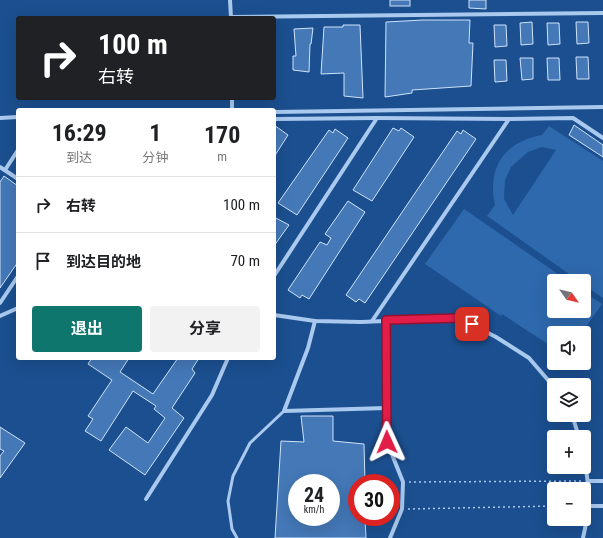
<!DOCTYPE html>
<html lang="zh">
<meta charset="utf-8">
<style>
body{margin:0;font-family:"Roboto Condensed","Noto Sans SC",sans-serif;background:#f2f2f2;color:#202124;height:100vh;display:flex;flex-direction:column;font-size:15px;white-space:nowrap}
*{box-sizing:border-box;margin:0}
p{font-size:13px;color:#757577}
.icon{flex:none;width:22px;height:22px;fill:none;stroke:currentColor;stroke-width:2;stroke-linecap:round;stroke-linejoin:round}
.map{position:relative;flex:1;overflow:hidden}
.side{position:absolute;left:16px;top:108px;width:260px;height:252px;display:flex;flex-direction:column;background:#fff;border-radius:4px;box-shadow:0 4px 16px #0002}
.side>*{flex:none}
.top-card{position:absolute;left:16px;top:16px;width:260px;height:84px;border-radius:4px;box-shadow:0 4px 16px #0002;background:#202124;color:#fff;overflow:hidden}
.needle{width:26px;rotate:124deg}
.fabs{position:absolute;left:547px;top:274px;display:grid;gap:8px}
.fabs a{display:grid;place-items:center;width:44px;height:44px;border-radius:4px;background:#fff;box-shadow:0 4px 16px #0002;font-size:20px}
.speed{position:absolute;left:288px;top:474px;display:flex;gap:8px;font-size:20px;font-weight:700;text-align:center}
.speed>*{display:grid;place-content:center;width:52px;height:52px;border-radius:50%;background:#fff;box-shadow:0 4px 16px #0002;line-height:1}
.speed small{font-size:10px;font-weight:400}
.speed .limit{border:6px solid #d22;background:#fff;color:#111}
.pin{position:absolute;display:grid;place-items:center;width:34px;height:34px;color:#fff;margin:-17px;border-radius:8px;box-shadow:0 2px 6px #0006}
.me{position:absolute;width:44px;margin:-22px;rotate:359deg;stroke-linejoin:round;filter:drop-shadow(0 0 3px #0008)}
.turn{display:flex;align-items:center;gap:14px;height:84px;padding:0 16px;font-size:18px}
.turn .icon{width:52px;height:52px;stroke-width:2.5}
.turn b{display:block;font-size:28px;line-height:34px}
.eta{display:flex;justify-content:space-evenly;align-items:center;height:68px;text-align:center}
.eta b{font-size:24px;font-weight:700;line-height:28px}
.button{display:flex;gap:8px;margin-top:auto;padding:8px 16px}
.button a{flex:1;height:46px;border-radius:4px;background:#0f766e;color:#fff;font-size:16px;font-weight:700;line-height:46px;text-align:center}
.button a+a{background:#f2f2f2;color:#202124}
ul{padding:0;list-style:none}
li{display:flex;align-items:center;gap:12px;height:56px;padding:0 16px;border-top:1px solid #e0e0e0}
li div{flex:1}
li b{display:block;font-size:15px}
li em{font-style:normal}
.map>svg:first-child{display:block}
.green{fill:#2e69ad;fill-rule:evenodd}
.building{fill:#4478b7;stroke:#cfe3fa;fill-rule:evenodd}
.lines{fill:none;stroke-linecap:round;stroke-linejoin:round}
.path{stroke:#a9c9ee;stroke-width:1.5;stroke-dasharray:2 3;stroke-linecap:butt}
.service{stroke:#a9c9ee;stroke-width:3}
.minor{stroke:#a9c9ee;stroke-width:4}
.route-casing{stroke:#92132f;stroke-width:10}
.route{stroke:#e11d48;stroke-width:7}
</style>
<div class="map">
<svg width="603" height="538" viewBox="0 0 603 538">
<rect width="100%" height="100%" fill="#1b4f8f"/>
<g class="green">
<path d="M549,126L603,161V298L584,285V281H579L487,216L495,205C493,198 493,193 493,186C494,156 514,140 542,135ZM542,147L556,150L513,215L504,199L505,180L511,167L528,152Z"/>
<path d="M464,209L568,281H554V296L550,294L554,297V311H584V292L602,304L590,321L586,319L590,321L582,333H570L565,330L569,333H554V348L502,314L501,316L425,264Z"/>
</g>
<g class="building">
<rect x="390" y="0" width="20" height="6"/>
<path d="M469,0H486V9L469,8Z"/>
<path d="M423,20H470L469,43H473L471,86L412,90V93L385,97L386,22Z"/>
<path d="M532,22L533,44L521,45L520,23Z"/>
<path d="M576,22H588L589,43L577,44Z"/>
<path d="M547,23H559L560,44L548,45Z"/>
<path d="M343,25H360L363,98L344,96V73L321,74L324,27H343Z"/>
<path d="M494,25H506L507,46L495,47Z"/>
<path d="M313,28L311,44H310L309,72L293,70V56H296L294,29Z"/>
<path d="M576,57H588L589,79H577Z"/>
<path d="M520,58H533V79L522,80Z"/>
<path d="M547,58H559L560,80H548Z"/>
<path d="M494,60H506L507,81L495,82Z"/>
<path d="M274,125L288,135L274,157Z"/>
<path d="M574,125L603,145V157L569,135Z"/>
<path d="M393,128L399,131L401,128L414,137L372,201L353,190Z"/>
<path d="M335,129L348,138L297,215L278,203L329,130L333,133Z"/>
<path d="M463,130L476,139L365,303L359,299L356,302L346,295L457,131L461,134Z"/>
<path d="M4,176L18,186V262L0,288V182Z"/>
<path d="M348,201L365,212L309,299L302,295L300,298L288,290L320,242L327,245L331,238L325,234Z"/>
<path d="M274,217L289,225L274,246Z"/>
<path d="M92,358H129L120,372L153,394L178,358H199L192,369L195,373L172,408L184,418L145,475L109,450L126,427L148,443L165,418L154,409L156,406L133,391L101,441L85,431L93,419L88,416L112,380L88,364Z"/>
<path d="M301,416H333V441L364,444L365,483H357V517H365L366,538H275L281,441L304,442ZM297,483H331V517H297Z"/>
<path d="M0,427L25,443L0,478V456L4,451L0,449Z"/>
</g>
<g class="lines">
<g class="path">
<path d="M409,482L583,481"/>
<path d="M408,509L554,506"/>
</g>
<path class="service" d="M237,538L232,529L228,501L233,476L250,443L284,411"/>
<g class="minor">
<path d="M230,0L231,18"/>
<path d="M231,17L603,13"/>
<path d="M232,98V110"/>
<path d="M274,112L603,107"/>
<path d="M0,118L18,117"/>
<path d="M274,119L377,118L509,119L573,118L603,138"/>
<path d="M0,167L18,179"/>
<path d="M5,170L18,150"/>
<path d="M274,276L377,118"/>
<path d="M0,303L18,276"/>
<path d="M274,315L315,321L361,322L459,318L496,337L529,358L554,387"/>
<path d="M0,316L18,308"/>
<path d="M386,320L387,442L403,482L402,509L390,538"/>
<path d="M315,321L308,348L284,411L387,408"/>
<path d="M372,321L509,119"/>
<path d="M572,415L579,437"/>
<path d="M589,481H603"/>
<path d="M146,499L212,395L228,358"/>
<path d="M589,506H603"/>
<path d="M583,538C590,508 590,488 584,458"/>
</g>
</g>
<g class="lines">
<defs>
<path id="route" d="M387,442L386,320L459,318L472,324"/>
</defs>
<use href="#route" class="route-casing"/>
<use href="#route" class="route"/>
</g>
</svg>
<div class="fabs">
<a><svg class="needle" viewBox="-14 -14 28 28"><path d="M0-13l5 13h-10z" fill="#e53935"/><path d="M0 13l5-13h-10z" fill="#757577"/></svg></a>
<a><svg class="icon" aria-label="sound" viewBox="0 0 24 24"><path d="M4 9h4l5-4v14l-5-4H4zM17 9q2 3 0 6"/></svg></a>
<a><svg class="icon" aria-label="layers" viewBox="0 0 24 24"><path d="M12 4l9 5-9 5-9-5zM3 14l9 5 9-5"/></svg></a>
<a>+</a>
<a>−</a>
</div>
<div class="speed"><div>24<small>km/h</small></div><div class="limit">30</div></div>
<div class="pin" style="left:472px;top:324px;background:#d93025"><svg class="icon" aria-label="arrive" viewBox="0 0 24 24"><path d="M6 21V4h12l-3 4 3 4H6"/></svg></div>
<svg class="me" style="left:387px;top:442px" viewBox="-20 -20 40 40"><path d="M0-17L14 15 0 8-14 15z" fill="#e11d48" stroke="#fff" stroke-width="4"/></svg>
<div class="top-card">
<div class="turn"><svg class="icon" aria-label="right" viewBox="0 0 24 24"><path d="M7 20v-9h11M14 6l5 5-5 5"/></svg><div><b>100 m</b>右转</div></div>
</div>
<section class="side">
<div class="eta">
<div><b>16:29</b><p>到达</p></div>
<div><b>1</b><p>分钟</p></div>
<div><b>170</b><p>m</p></div>
</div>
<ul>
<li><svg class="icon" aria-label="right" viewBox="0 0 24 24"><path d="M7 20v-9h11M14 6l5 5-5 5"/></svg><div><b>右转</b></div><em>100 m</em></li>
<li><svg class="icon" aria-label="arrive" viewBox="0 0 24 24"><path d="M6 21V4h12l-3 4 3 4H6"/></svg><div><b>到达目的地</b></div><em>70 m</em></li>
</ul>
<div class="button"><a>退出</a><a>分享</a></div>
</section>
</div>
